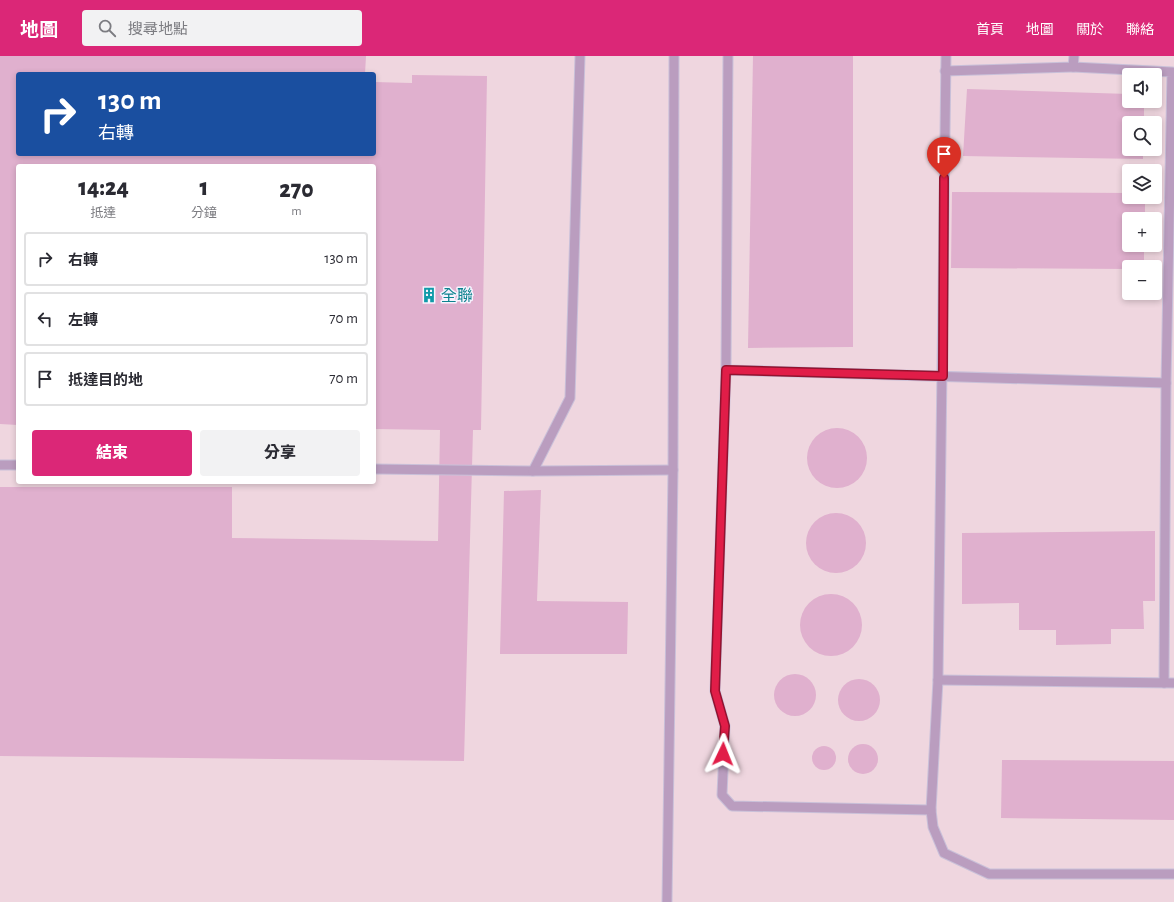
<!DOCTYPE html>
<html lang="zh-TW">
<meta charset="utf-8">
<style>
body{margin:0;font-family:"Alegreya Sans","Noto Sans TC",sans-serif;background:#f2f2f3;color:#2b2b33;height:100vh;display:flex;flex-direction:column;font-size:15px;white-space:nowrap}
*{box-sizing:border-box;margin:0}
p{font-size:13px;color:#7c7c81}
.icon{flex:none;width:22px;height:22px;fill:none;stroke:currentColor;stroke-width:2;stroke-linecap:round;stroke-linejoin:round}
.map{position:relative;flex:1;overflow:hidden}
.panel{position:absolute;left:16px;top:108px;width:360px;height:320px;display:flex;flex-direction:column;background:#fff;border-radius:4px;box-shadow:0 2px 6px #0003}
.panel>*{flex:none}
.guide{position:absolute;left:16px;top:16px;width:360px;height:84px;border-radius:4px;box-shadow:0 2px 6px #0003;background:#1a4fa0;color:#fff;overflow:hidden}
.tools{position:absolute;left:1122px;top:12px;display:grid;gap:8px}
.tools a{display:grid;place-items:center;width:40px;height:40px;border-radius:4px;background:#fff;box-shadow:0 2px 6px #0003;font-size:20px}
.pin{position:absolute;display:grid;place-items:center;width:34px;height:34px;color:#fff;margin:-41px -17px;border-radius:50% 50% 50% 0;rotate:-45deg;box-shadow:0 0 4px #0007}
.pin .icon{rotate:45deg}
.me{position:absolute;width:44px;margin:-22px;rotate:2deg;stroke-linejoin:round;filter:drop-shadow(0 0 3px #0008)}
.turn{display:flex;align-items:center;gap:14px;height:84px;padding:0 16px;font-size:18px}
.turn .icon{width:52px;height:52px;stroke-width:2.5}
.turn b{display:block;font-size:28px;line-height:34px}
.eta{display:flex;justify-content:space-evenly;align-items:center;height:68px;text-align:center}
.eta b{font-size:24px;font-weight:800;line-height:28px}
.cta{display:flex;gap:8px;margin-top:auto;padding:8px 16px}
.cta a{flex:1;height:46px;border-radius:4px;background:#db2777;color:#fff;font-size:16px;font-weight:800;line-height:46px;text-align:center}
.cta a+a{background:#f2f2f3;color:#2b2b33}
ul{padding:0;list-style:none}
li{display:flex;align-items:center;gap:12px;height:54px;margin:0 8px 6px;padding:0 8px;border:2px solid #e1e1e2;border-radius:4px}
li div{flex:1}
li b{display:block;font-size:15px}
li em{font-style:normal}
header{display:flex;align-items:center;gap:24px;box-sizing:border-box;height:56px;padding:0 20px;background:#db2777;color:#fff}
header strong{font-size:19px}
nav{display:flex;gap:22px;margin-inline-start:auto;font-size:14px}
.search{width:280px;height:36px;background:#f2f2f3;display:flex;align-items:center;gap:10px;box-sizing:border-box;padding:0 14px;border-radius:4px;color:#7c7c81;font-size:15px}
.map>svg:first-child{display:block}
.industrial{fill:#efd6df;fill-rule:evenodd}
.building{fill:#e0b0ce}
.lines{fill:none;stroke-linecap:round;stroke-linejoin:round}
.service-casing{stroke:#c9c0d9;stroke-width:11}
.service{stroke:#ba9dbf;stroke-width:9}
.route-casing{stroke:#92132f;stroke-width:10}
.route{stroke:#e11d48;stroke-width:7}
.labels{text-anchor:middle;stroke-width:3;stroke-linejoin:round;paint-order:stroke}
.culture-label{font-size:16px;fill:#0d838f;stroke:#f6f3fe;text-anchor:start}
</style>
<header>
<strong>地圖</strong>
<div class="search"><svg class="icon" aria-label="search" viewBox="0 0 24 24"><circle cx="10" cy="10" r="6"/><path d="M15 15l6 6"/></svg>搜尋地點</div>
<nav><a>首頁</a><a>地圖</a><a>關於</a><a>聯絡</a></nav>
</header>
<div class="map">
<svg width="1174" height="846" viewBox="0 0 1174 846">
<rect width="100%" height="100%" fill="#ece2fd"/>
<path class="industrial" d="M0,0H1174V846H0ZM18,18H374V98H18ZM1129,19H1155V45H1129ZM1129,67H1155V93H1129ZM18,110H374V426H18ZM1129,115H1155V141H1129ZM1129,163H1155V189H1129ZM1129,211H1155V237H1129Z"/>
<g class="building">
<path d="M0,0H366L365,18H18V98H374V26L412,27V19L487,20L481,374H473L464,705L0,700V431H232V482L438,485L440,374L374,373V110H18V369L0,368Z"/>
<path d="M753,0H853V291L748,292Z"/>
<path d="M967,33L1129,38V45H1144V67H1129V93H1143V103L963,100Z"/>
<path d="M952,136L1129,137V141H1145V163H1129V189H1144V211H1129V213L951,212Z"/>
<circle cx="837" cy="402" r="30"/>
<path d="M541,434L537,545L628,546L627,598H500L504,435Z"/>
<circle cx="836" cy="487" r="30"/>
<path d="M1155,475V545H1143L1144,573H1111V588L1056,589V574H1019V547L962,548V477Z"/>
<circle cx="831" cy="569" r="31"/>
<circle cx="795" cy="639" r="21"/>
<circle cx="859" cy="644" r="21"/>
<circle cx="863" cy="703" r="15"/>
<circle cx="824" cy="702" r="12"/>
<path d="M1002,704L1174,705V764L1001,762Z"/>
</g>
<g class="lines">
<defs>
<g id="service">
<path d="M728,0L726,314L1166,327"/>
<path d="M1073,11L1172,16L1166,327L1164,627"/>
<path d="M945,15L1073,11L1074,0"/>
<path d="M726,314L715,635L725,670L722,739L732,750L931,754L933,771L944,797L989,818H1174"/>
<path d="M0,409H18"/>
<path d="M374,413L533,415L570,342L580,0"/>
<path d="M533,415L673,414"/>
<path d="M938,624L1174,627"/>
<path d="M931,754L938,624L946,0"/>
<path d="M667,846L673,414L674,0"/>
</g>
</defs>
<use href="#service" class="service-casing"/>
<use href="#service" class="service"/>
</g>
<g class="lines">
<defs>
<path id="route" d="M723,698L725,670L715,635L726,314L943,320L944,122"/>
</defs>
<use href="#route" class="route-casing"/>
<use href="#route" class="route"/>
</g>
<defs>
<symbol id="building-bare" viewBox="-9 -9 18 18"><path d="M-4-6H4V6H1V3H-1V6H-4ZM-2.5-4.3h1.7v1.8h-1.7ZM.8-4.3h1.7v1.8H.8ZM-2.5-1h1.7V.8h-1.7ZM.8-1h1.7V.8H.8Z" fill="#0f9aa8" stroke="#f6f3fe" stroke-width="2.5" paint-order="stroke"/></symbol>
</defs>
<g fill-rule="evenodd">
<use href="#building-bare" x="418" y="228" width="22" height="22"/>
</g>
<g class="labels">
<g class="culture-label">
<text x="441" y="245">全聯</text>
</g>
</g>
</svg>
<div class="tools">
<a><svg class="icon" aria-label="sound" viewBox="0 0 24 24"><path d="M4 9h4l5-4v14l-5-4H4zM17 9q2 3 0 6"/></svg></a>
<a><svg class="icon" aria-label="search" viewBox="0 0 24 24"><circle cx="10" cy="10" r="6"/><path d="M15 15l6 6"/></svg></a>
<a><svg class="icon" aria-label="layers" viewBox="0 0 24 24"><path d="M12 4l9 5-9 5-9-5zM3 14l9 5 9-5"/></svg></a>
<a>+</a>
<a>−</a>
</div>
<div class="pin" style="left:944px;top:122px;background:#d93025"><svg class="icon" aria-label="arrive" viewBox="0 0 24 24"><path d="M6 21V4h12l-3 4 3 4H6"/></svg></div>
<svg class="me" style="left:723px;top:698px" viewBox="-20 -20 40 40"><path d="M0-17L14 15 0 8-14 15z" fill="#e11d48" stroke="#fff" stroke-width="4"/></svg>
<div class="guide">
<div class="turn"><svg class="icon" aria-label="right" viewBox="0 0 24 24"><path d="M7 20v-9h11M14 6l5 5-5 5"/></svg><div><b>130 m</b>右轉</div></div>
</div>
<section class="panel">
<div class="eta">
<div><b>14:24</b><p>抵達</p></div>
<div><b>1</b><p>分鐘</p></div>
<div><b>270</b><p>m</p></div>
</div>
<ul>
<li><svg class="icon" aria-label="right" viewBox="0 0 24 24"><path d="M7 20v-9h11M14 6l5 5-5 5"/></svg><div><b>右轉</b></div><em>130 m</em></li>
<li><svg class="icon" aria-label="left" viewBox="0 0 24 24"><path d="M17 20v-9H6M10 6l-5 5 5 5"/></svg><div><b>左轉</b></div><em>70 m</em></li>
<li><svg class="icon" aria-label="arrive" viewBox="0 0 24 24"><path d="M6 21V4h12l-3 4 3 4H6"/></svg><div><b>抵達目的地</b></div><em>70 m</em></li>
</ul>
<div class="cta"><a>結束</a><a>分享</a></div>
</section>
</div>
